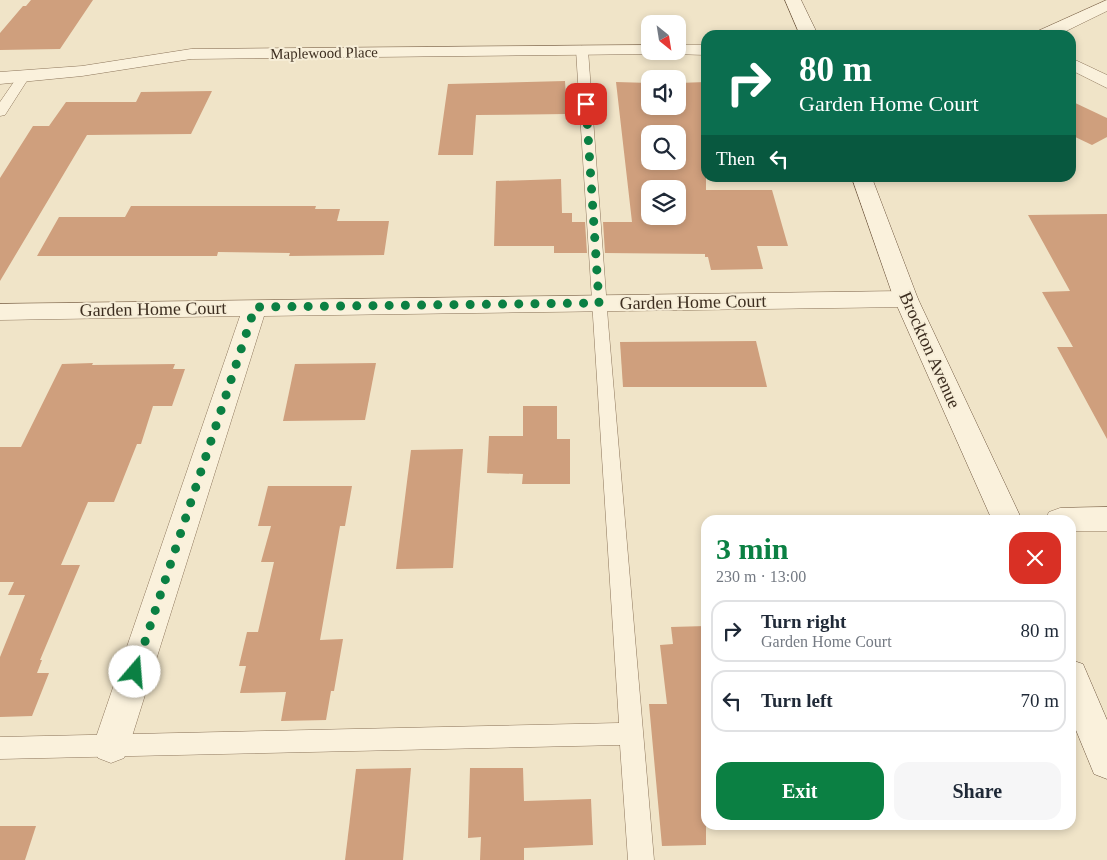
<!DOCTYPE html>
<meta charset="utf-8">
<style>
body{margin:0;font-family:Georgia,serif;background:#f6f6f7;color:#1f2937;height:100vh;display:flex;flex-direction:column;font-size:19px;white-space:nowrap}
*{box-sizing:border-box;margin:0}
p{font-size:16px;color:#747a83}
.icon{flex:none;width:28px;height:28px;fill:none;stroke:currentColor;stroke-width:2;stroke-linecap:round;stroke-linejoin:round}
.map{position:relative;flex:1;overflow:hidden}
.panel{position:absolute;left:701px;top:515px;width:375px;height:315px;display:flex;flex-direction:column;background:#fff;border-radius:15px;box-shadow:0 2px 8px #0003}
.panel>*{flex:none}
.top-card{position:absolute;left:701px;top:30px;width:375px;height:152px;border-radius:15px;box-shadow:0 2px 8px #0003;background:#0b6e4f;color:#fff;overflow:hidden}
.needle{width:32px;rotate:150deg}
.buttons{position:absolute;left:641px;top:15px;display:grid;gap:10px}
.buttons a{display:grid;place-items:center;width:45px;height:45px;border-radius:10px;background:#fff;box-shadow:0 2px 8px #0003;font-size:25px}
.pin{position:absolute;display:grid;place-items:center;width:42px;height:42px;color:#fff;margin:-21px;border-radius:10px;box-shadow:0 2px 8px #0006}
.me{position:absolute;width:55px;margin:-28px;rotate:18deg;stroke-linejoin:round;filter:drop-shadow(0 0 4px #0008)}
.turn{display:flex;align-items:center;gap:18px;height:105px;padding:0 15px;font-size:22px}
.turn .icon{width:65px;height:65px;stroke-width:2.5}
.turn b{display:block;font-size:35px;line-height:42px}
.then{display:flex;align-items:center;height:48px;padding:0 15px;background:#0003;gap:10px;font-size:19px}
.round{display:grid;place-items:center;flex:none;width:52px;height:52px;border-radius:15px;background:#f6f6f7}
.summary{display:flex;align-items:center;justify-content:space-between;height:85px;padding:0 15px}
h1{font-size:30px;font-weight:600;line-height:38px;color:#0b8043}
.action{display:flex;gap:10px;margin-top:auto;padding:10px 15px}
.action a{flex:1;height:58px;border-radius:15px;background:#0b8043;color:#fff;font-size:20px;font-weight:600;line-height:58px;text-align:center}
.action a+a{background:#f6f6f7;color:#1f2937}
ul{padding:0;list-style:none}
li{display:flex;align-items:center;gap:15px;height:62px;margin:0 10px 8px;padding:0 5px;border:2px solid #e0e1e3;border-radius:15px}
li div{flex:1}
li b{display:block;font-size:19px}
li em{font-style:normal}
.map>svg:first-child{display:block}
.building{fill:#cf9f7d;fill-rule:evenodd}
.lines{fill:none;stroke-linecap:round;stroke-linejoin:round}
.service-casing{stroke:#8d765c;stroke-width:1}
.minor-casing{stroke:#8d765c;stroke-width:1}
.secondary-casing{stroke:#6f573f;stroke-width:1}
.service{fill:#faf1dc;fill-rule:evenodd}
.minor{fill:#faf1dc;fill-rule:evenodd}
.secondary{fill:#faf1dc;fill-rule:evenodd}
.route{stroke:#0b8043;stroke-width:9;stroke-dasharray:0 16.2}
.labels{text-anchor:middle;stroke-width:4;stroke-linejoin:round;paint-order:stroke}
.far-street-label{font-size:15px;fill:#3d2e20;stroke:#f7eed8}
.street-label{font-size:18px;fill:#3d2e20;stroke:#f7eed8}
</style>
<div class="map">
<svg width="1107" height="860" viewBox="0 0 1107 860">
<rect width="100%" height="100%" fill="#f0e4c8"/>
<g class="building">
<path d="M31,0H93L60,49L0,50V33L23,6H26Z"/>
<path d="M565,81L567,114L476,115L473,155H438L448,84Z"/>
<path d="M616,82L650,83V106H678V83L706,82V190H772L788,246H757L763,269L711,270L708,257H705V254L605,253L603,222H632ZM650,134H678V161H650ZM650,189H678V216H650Z"/>
<path d="M212,91L191,134L87,135L0,281V178L33,126H49L66,102H136L141,92Z"/>
<path d="M1071,101L1107,118V137L1092,145L1071,135Z"/>
<path d="M561,179L562,213H572V222H585L587,253H554V246H494L496,181Z"/>
<path d="M131,206H316L315,209H340L337,221H389L384,255L289,256L290,253L218,252L217,256H37L59,217H125Z"/>
<path d="M1107,214V439L1057,347H1073L1042,292L1070,291L1028,215Z"/>
<path d="M756,341L767,387H623L620,342Z"/>
<path d="M93,363L92,365L175,364L173,369H185L172,406H153L141,444H137L114,502H88L61,565H80L40,660H42L37,673H49L32,716L0,717V657L25,595H8L14,582H0V447H21L62,364Z"/>
<path d="M376,363L365,420L283,421L295,364Z"/>
<path d="M523,406H557V439H570V484H522L523,474L487,473L489,436H523Z"/>
<path d="M463,449L453,568L396,569L411,450Z"/>
<path d="M268,486H352L345,526H340L320,640L343,639L334,691H331L326,720L281,721L286,692L240,693L246,666H239L247,632H258L274,562H261L271,526H258Z"/>
<path d="M706,626V845L662,846L649,704H667L660,645L673,644L671,627Z"/>
<path d="M411,768L403,860H345L356,769Z"/>
<path d="M470,768H523L524,801L591,799L593,845L524,848V860H480L481,837L468,838Z"/>
<path d="M0,826H36L25,860H0Z"/>
</g>
<g class="lines">
<defs>
<g id="service">
<path d="M582,46L588,50L608,322L654,860H628L620,745L0,759V737L619,723L576,50Z"/>
<path d="M24,72L30,76L5,115L0,116V102L20,73Z"/>
</g>
<g id="minor">
<path d="M1107,0V11L1058,35H1035L1038,31Z"/>
<path d="M650,45V51H658L656,54L191,59L82,76L0,84V72L82,66L191,49Z"/>
<path d="M678,45H706V55L672,54L670,51H678Z"/>
<path d="M1071,58L1107,75V88L1071,70Z"/>
<path d="M906,291L915,294L918,299L915,304L906,307L264,316L129,746L124,758L111,763L98,758L93,746L240,316L0,320V304Z"/>
<path d="M1107,507V531H1071V520H1045L1049,512L1060,508Z"/>
</g>
<g id="secondary">
<path d="M785,0H801L818,35H800Z"/>
<path d="M852,178H872L918,299L1022,520H992L894,299Z"/>
<path d="M1071,660L1083,664L1107,720V779L1094,774L1071,718Z"/>
</g>
</defs>
<use href="#service" class="service-casing"/>
<use href="#minor" class="minor-casing"/>
<use href="#secondary" class="secondary-casing"/>
<use href="#service" class="service"/>
<use href="#minor" class="minor"/>
<use href="#secondary" class="secondary"/>
</g>
<g class="lines">
<path class="route" d="M135,672L255,307L599,303L586,104"/>
</g>
<g class="labels">
<g class="far-street-label">
<text transform="translate(324 53) rotate(-1)" y="5">Maplewood Place</text>
</g>
<g class="street-label">
<text transform="translate(693 302) rotate(-1)" y="6">Garden Home Court</text>
<text transform="translate(153 309) rotate(-1)" y="6">Garden Home Court</text>
<text transform="translate(930 350) rotate(66)" y="6">Brockton Avenue</text>
</g>
</g>
</svg>
<div class="buttons">
<a><svg class="needle" viewBox="-14 -14 28 28"><path d="M0-13l5 13h-10z" fill="#e53935"/><path d="M0 13l5-13h-10z" fill="#747a83"/></svg></a>
<a><svg class="icon" aria-label="sound" viewBox="0 0 24 24"><path d="M4 9h4l5-4v14l-5-4H4zM17 9q2 3 0 6"/></svg></a>
<a><svg class="icon" aria-label="search" viewBox="0 0 24 24"><circle cx="10" cy="10" r="6"/><path d="M15 15l6 6"/></svg></a>
<a><svg class="icon" aria-label="layers" viewBox="0 0 24 24"><path d="M12 4l9 5-9 5-9-5zM3 14l9 5 9-5"/></svg></a>
</div>
<div class="pin" style="left:586px;top:104px;background:#d93025"><svg class="icon" aria-label="arrive" viewBox="0 0 24 24"><path d="M6 21V4h12l-3 4 3 4H6"/></svg></div>
<svg class="me" style="left:135px;top:672px" viewBox="-20 -20 40 40"><circle r="19" fill="#fff"/><path d="M0-13L10 11 0 6-10 11z" fill="#0b8043"/></svg>
<div class="top-card">
<div class="turn"><svg class="icon" aria-label="right" viewBox="0 0 24 24"><path d="M7 20v-9h11M14 6l5 5-5 5"/></svg><div><b>80 m</b>Garden Home Court</div></div>
<div class="then">Then<svg class="icon" aria-label="left" viewBox="0 0 24 24"><path d="M17 20v-9H6M10 6l-5 5 5 5"/></svg></div>
</div>
<section class="panel">
<div class="summary"><div><h1>3 min</h1><p>230 m · 13:00</p></div><a class="round" style="background:#d93025;color:#fff"><svg class="icon" aria-label="close" viewBox="0 0 24 24"><path d="M6 6l12 12M18 6L6 18"/></svg></a></div>
<ul>
<li><svg class="icon" aria-label="right" viewBox="0 0 24 24"><path d="M7 20v-9h11M14 6l5 5-5 5"/></svg><div><b>Turn right</b><p>Garden Home Court</p></div><em>80 m</em></li>
<li><svg class="icon" aria-label="left" viewBox="0 0 24 24"><path d="M17 20v-9H6M10 6l-5 5 5 5"/></svg><div><b>Turn left</b></div><em>70 m</em></li>
</ul>
<div class="action"><a>Exit</a><a>Share</a></div>
</section>
</div>
